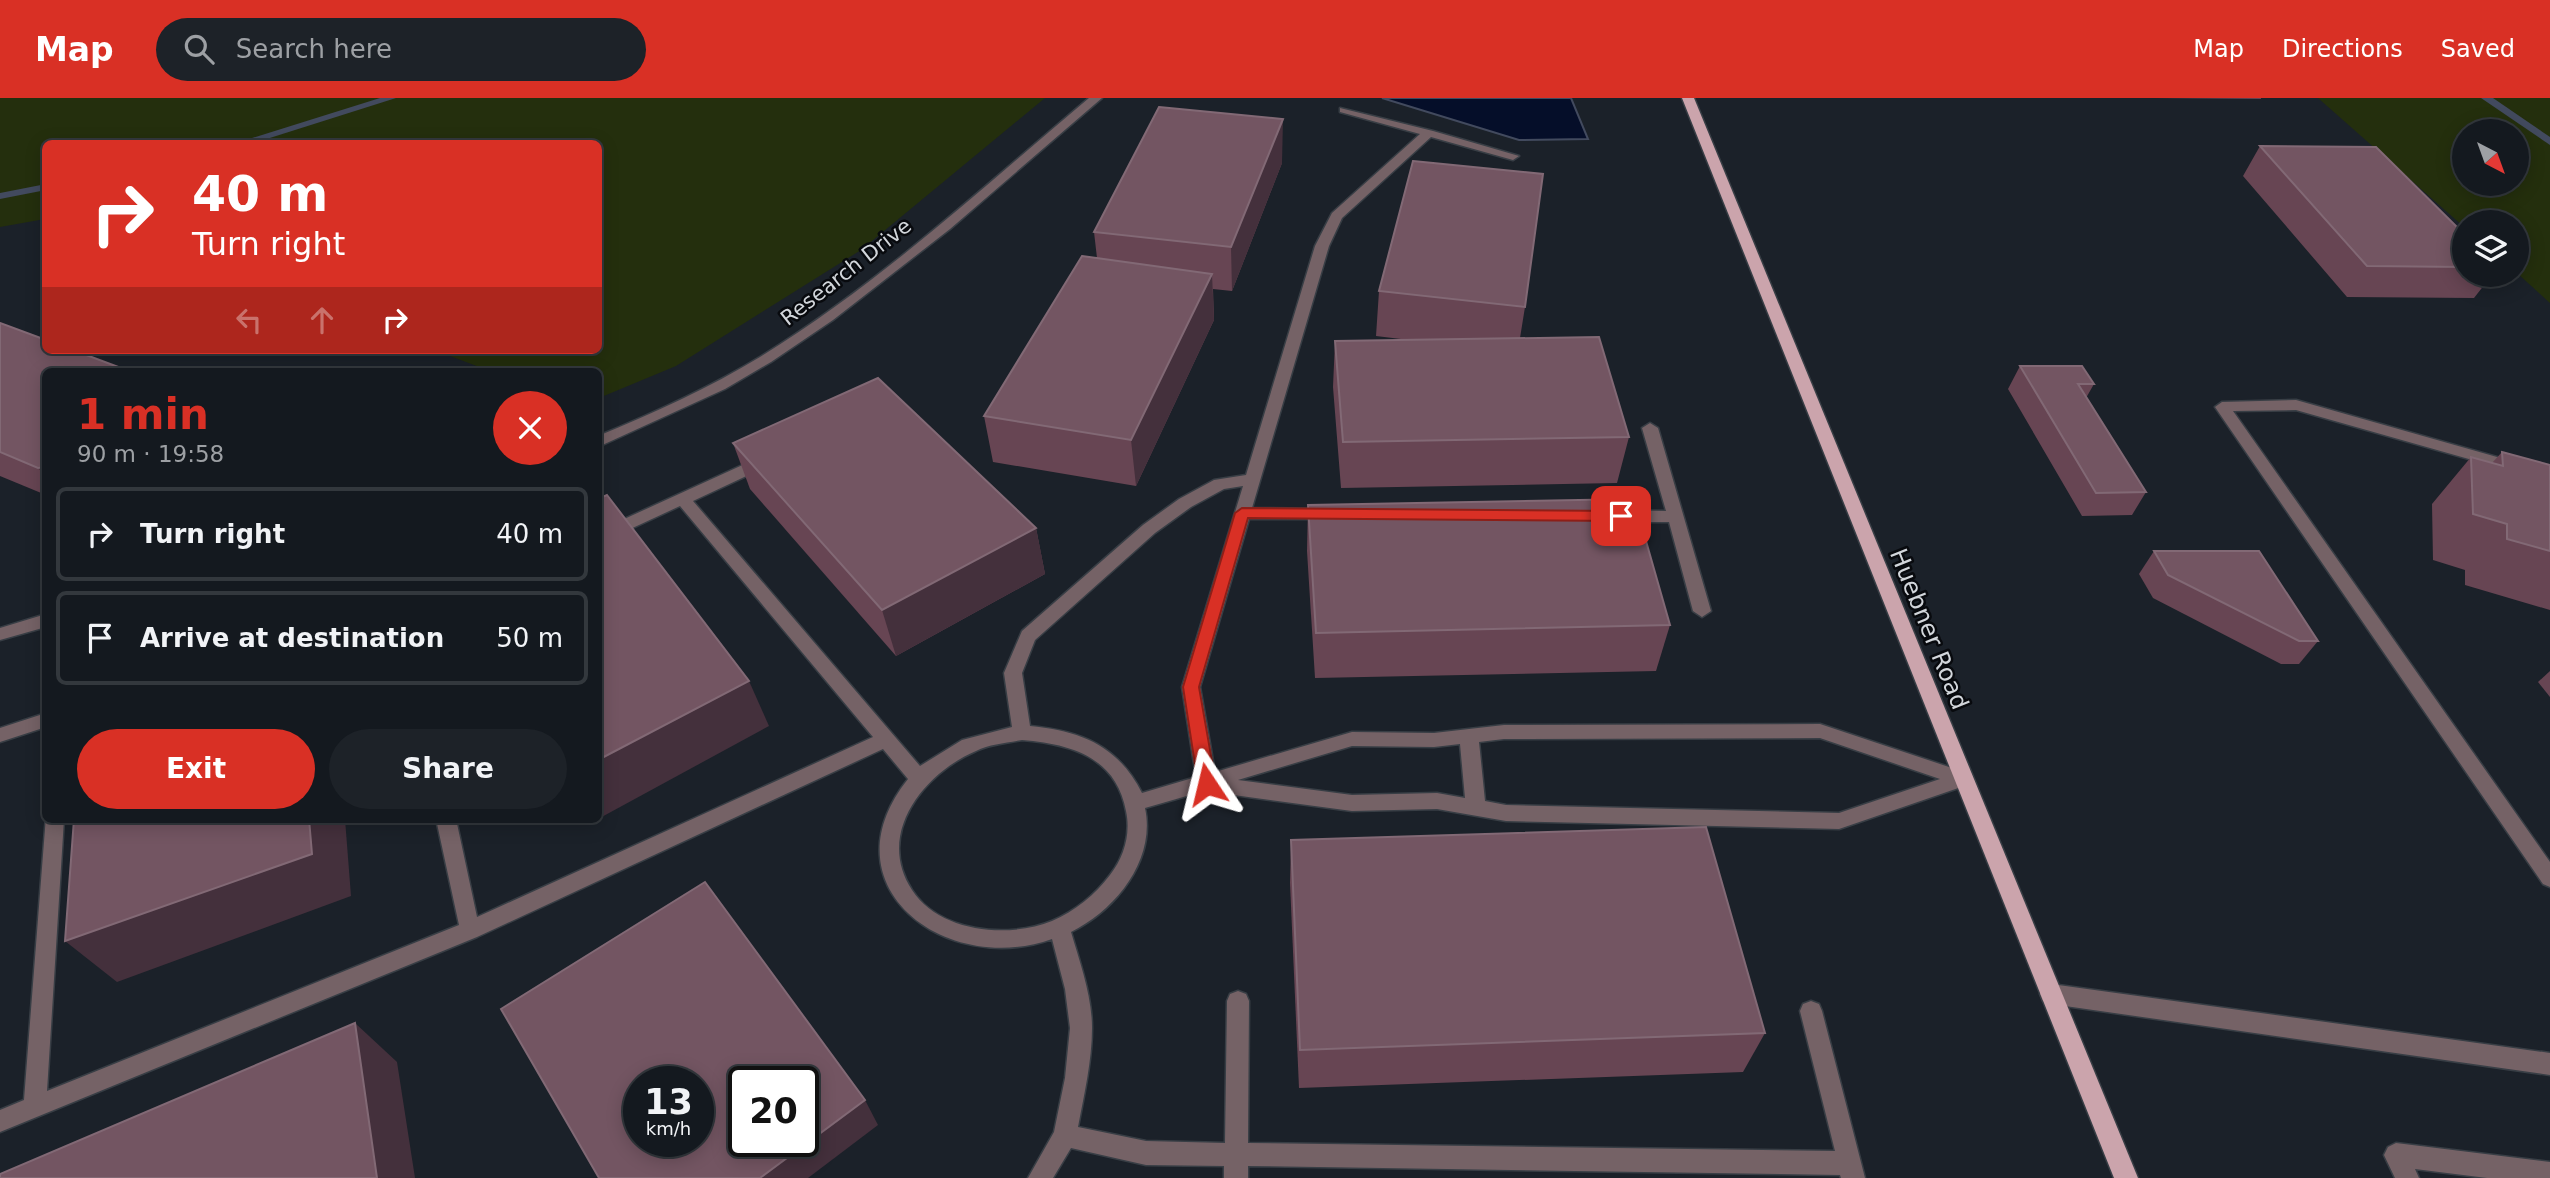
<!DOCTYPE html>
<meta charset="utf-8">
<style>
body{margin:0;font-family:"DejaVu Sans",sans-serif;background:#1d2228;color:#f1f3f6;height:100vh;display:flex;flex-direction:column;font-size:26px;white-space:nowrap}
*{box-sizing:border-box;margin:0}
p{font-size:23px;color:#9da0a4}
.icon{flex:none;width:38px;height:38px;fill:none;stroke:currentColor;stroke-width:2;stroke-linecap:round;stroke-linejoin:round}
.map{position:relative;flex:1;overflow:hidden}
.details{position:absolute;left:42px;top:270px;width:560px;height:455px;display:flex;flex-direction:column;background:#14191f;border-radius:10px;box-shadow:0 4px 18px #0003,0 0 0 2px #33383d}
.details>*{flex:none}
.hud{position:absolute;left:42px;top:42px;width:560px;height:214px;border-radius:10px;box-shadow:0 4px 18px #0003,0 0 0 2px #33383d;background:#d93025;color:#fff;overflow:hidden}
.needle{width:46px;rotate:139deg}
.fabs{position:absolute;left:2452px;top:21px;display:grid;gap:14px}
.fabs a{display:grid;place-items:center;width:77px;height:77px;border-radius:50%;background:#14191f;box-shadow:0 4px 18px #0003,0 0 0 2px #33383d;font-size:35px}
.speed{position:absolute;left:623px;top:968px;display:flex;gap:14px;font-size:35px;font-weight:700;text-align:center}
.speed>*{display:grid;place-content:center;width:91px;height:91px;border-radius:50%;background:#14191f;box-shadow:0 4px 18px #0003,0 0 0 2px #33383d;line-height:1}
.speed small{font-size:18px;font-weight:400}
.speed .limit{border:4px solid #111;border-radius:10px;background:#fff;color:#111}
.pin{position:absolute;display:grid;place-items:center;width:60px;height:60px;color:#fff;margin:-30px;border-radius:14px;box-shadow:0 4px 10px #0006}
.me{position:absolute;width:77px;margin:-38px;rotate:350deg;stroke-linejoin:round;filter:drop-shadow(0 0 5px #0008)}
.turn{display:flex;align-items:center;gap:24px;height:147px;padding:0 35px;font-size:32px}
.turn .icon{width:91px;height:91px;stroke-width:2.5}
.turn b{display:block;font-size:49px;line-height:60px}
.lanes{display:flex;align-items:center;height:66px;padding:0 35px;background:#0003;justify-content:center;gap:35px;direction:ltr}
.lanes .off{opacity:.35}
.round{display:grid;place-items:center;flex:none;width:74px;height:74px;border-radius:37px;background:#1d2228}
.head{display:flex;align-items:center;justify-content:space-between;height:119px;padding:0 35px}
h1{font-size:42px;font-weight:600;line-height:52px;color:#d93025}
.action{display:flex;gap:14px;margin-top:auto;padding:14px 35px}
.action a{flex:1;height:80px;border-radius:42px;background:#d93025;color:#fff;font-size:28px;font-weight:600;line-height:80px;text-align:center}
.action a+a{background:#1d2228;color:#f1f3f6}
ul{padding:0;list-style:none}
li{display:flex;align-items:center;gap:21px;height:94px;margin:0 14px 10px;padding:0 21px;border:4px solid #33383d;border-radius:10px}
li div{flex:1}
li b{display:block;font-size:26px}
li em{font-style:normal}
header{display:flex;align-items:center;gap:42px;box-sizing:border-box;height:98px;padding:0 35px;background:#d93025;color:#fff}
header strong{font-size:33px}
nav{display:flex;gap:38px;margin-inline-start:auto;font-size:24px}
.search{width:490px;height:63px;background:#1d2228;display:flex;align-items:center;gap:18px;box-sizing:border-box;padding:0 24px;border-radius:38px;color:#9da0a4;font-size:26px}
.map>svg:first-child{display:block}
.green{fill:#242f0d;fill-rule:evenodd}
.water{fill:#050e29;stroke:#424a5e;stroke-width:2}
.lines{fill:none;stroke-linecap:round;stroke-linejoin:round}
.stream{fill:#424a5e;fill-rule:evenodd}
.minor-casing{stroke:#383e45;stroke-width:3}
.major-casing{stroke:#383e45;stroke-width:3}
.minor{fill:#756266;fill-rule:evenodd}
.major{fill:#cba4ac;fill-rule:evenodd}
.wall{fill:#674553}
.shaded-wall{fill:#44303c}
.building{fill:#735562;stroke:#826975;stroke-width:2;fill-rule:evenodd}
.route{fill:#d93025;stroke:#8d1f18;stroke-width:2}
.labels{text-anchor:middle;stroke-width:5;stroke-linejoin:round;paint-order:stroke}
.far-street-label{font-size:21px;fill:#d2d6db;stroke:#080a0e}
.street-label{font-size:24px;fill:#d2d6db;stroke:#080a0e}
</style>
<header>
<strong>Map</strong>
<div class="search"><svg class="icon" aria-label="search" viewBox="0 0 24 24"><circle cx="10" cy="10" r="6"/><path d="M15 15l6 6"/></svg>Search here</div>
<nav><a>Map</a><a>Directions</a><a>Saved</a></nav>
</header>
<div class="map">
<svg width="2550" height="1080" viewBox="0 0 2550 1080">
<rect width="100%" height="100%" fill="#1b2129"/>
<g class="green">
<path d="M0,0H1045L861,152L676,268L599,300L598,273H490L434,252H598V46H46L45,121L0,129Z"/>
<path d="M2318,0H2550V205L2517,175L2516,124H2464V129ZM2464,33H2516V86H2464Z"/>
</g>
<path class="water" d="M1382,0H1571L1588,41L1519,42Z"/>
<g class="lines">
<g class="stream">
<path d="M380,0H396L251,46H233Z"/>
<path d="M2481,0H2493L2550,39V47Z"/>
<path d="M46,86V92L0,101V95Z"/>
</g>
<defs>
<g id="minor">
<path d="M1089,0H1102L950,131L833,222L771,264L725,291L598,349V338C654,315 709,290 760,259C879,186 983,89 1089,0Z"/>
<path d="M1340,10L1433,33L1519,58L1513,62L1431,39L1342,120L1329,148L1252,410L1332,411L1340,416L1332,421H1249L1200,589L1215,674L1352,634L1434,635L1504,627L1820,626L1970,676L1973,681L1970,686L1839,731L1506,723L1437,711L1352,713L1204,693L1145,710C1156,762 1116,812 1071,834C1080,865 1092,898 1092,930C1092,963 1084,997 1078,1029L1146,1043L1225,1045L1227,903L1230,896L1238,893L1246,896L1249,903L1248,1045L1835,1053L1800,913L1803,906L1811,903L1819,906L1822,913L1865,1080H1841L1840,1077L1248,1068V1080H1224V1068L1146,1067L1071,1050L1053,1080H1028L1054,1034L1065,980L1070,930L1065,891L1052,841C946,879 823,788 908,681L883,651L477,839L0,1034V1012L24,1002L46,718V721H64L47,993L459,827L436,721H456L477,819L873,639L680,408L598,446V433L760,359H770L773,363L770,367L693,403L920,668L962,642L1012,629L1004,575L1022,533L1143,427L1179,401L1214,382L1246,377L1315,148L1332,115L1420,36L1340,14ZM1243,388L1182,589L1196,679L1142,695C1118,648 1082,633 1030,628L1022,575L1035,542L1155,435L1191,409L1224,391ZM1820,640L1940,681L1839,715L1506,707L1485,703L1479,644L1504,641ZM1022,642C1071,646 1116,659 1126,713C1131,736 1124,759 1110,777C1095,797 1075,813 1052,823C1008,841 939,834 912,792C875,736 924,675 976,653C990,646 1006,645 1022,642ZM1460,646L1465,700L1437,695L1352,697L1238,682L1352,648L1434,649Z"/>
<path d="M2296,302L2550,374V384L2296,312L2233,313L2550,764V789L2543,786L2215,309L2222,304Z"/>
<path d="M1650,325L1658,330L1711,513L1702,519L1693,513L1669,424H1616L1608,418L1616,412L1666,413L1642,330Z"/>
<path d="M46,516V529L0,542V530Z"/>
<path d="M46,615V629L0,644V630Z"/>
<path d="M2051,886L2550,955V977L2051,906L2043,903L2040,896L2043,889Z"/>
<path d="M2396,1045L2550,1064V1080H2487L2415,1071L2419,1080H2395L2384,1057L2388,1049Z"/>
</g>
<path id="major" d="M1682,0H1694L2138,1080H2114Z"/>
</defs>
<use href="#minor" class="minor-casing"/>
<use href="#major" class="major-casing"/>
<use href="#minor" class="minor"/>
<use href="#major" class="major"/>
</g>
<g class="wall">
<path d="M2154,0H2261V1Z"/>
<path d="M2260,48L2464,136V177H2492L2474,200L2347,199L2243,78Z"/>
<path d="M1282,65L1232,193L1213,191L1214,222L1136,388L993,364L984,318L1097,160L1094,134Z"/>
<path d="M1379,193L1525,209L1520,240L1629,339L1617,385L1341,390L1333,289L1335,243L1409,242L1376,238Z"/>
<path d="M0,225L46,273V397L0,378Z"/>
<path d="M2020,268L2094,286L2086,300L2146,394L2132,417L2082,418L2008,291Z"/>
<path d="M733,345L1036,430L1045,476L896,558L750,391Z"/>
<path d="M2502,354L2550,367V512L2465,487V472L2433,462L2432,406L2471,359L2492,365Z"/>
<path d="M1308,407L1670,527L1656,573L1315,580L1307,453Z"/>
<path d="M2154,453L2318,543L2299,566H2281L2153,500L2139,476Z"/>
<path d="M2550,573V599L2538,584Z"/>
<path d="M1291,742L1765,935L1743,974L1299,990L1290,785Z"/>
</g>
<g class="shaded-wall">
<path d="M1283,21L1282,65L1232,193L1231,149Z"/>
<path d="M1212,176L1214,222L1136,388L1131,342Z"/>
<path d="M46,369V378L38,370Z"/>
<path d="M1036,430L1045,476L896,558L882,512Z"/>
<path d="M749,583L769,628L598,721V662Z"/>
<path d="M309,721H345L351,798L117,884L65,843Z"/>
<path d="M355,925L397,964L415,1080H377Z"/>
<path d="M865,1002L878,1027L808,1080H760Z"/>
</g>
<g class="building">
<path d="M1159,9L1283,21L1231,149L1094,134Z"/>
<path d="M2260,48L2376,49L2464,136V169L2367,168Z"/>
<path d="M1413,63L1543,76L1525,209L1379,193Z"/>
<path d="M1082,158L1212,176L1131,342L984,318Z"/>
<path d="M0,225L46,242V252H73L129,273H46V369L38,370L0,354Z"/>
<path d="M1599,239L1629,339L1343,344L1335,243Z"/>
<path d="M2020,268H2082L2094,286H2078L2146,394L2096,395Z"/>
<path d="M878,280L1036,430L882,512L733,345Z"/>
<path d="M2502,354L2550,367V453L2507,441V426L2473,416L2471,359L2503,368Z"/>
<path d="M607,397L749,583L598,662V401Z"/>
<path d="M1634,401L1670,527L1316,535L1308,407Z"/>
<path d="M2154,453H2259L2318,543H2299L2168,477Z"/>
<path d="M74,721H309L312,756L65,843Z"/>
<path d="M1706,729L1765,935L1300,952L1291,742Z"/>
<path d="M705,784L865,1002L760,1080H599L501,911ZM639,984H698V1043H639ZM744,984H803V1043H744Z"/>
<path d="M355,925L377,1080H0V1076Z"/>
</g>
<path class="route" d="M1242,410L1621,413L1628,418L1621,423L1248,420L1199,589L1216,686L1207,693L1198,686L1183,589L1235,415Z"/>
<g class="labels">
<g class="far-street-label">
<text transform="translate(846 174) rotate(-38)" y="7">Research Drive</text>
</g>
<g class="street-label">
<text transform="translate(1929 531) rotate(68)" y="8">Huebner Road</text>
</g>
</g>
</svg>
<div class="fabs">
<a><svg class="needle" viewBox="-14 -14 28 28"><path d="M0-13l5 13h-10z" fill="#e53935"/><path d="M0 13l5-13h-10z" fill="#9da0a4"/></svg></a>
<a><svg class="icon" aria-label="layers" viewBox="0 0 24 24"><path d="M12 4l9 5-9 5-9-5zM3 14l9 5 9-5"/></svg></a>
</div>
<div class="speed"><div>13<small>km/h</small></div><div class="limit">20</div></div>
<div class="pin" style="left:1621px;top:418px;background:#d93025"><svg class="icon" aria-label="arrive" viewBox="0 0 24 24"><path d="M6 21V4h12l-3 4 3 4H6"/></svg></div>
<svg class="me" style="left:1207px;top:686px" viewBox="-20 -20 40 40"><path d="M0-17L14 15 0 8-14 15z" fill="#d93025" stroke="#fff" stroke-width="4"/></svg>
<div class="hud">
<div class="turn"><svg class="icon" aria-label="right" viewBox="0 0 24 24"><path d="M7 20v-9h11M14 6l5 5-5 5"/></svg><div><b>40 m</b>Turn right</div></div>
<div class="lanes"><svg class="icon off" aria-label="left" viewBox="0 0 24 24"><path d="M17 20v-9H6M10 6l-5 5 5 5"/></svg><svg class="icon off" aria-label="ahead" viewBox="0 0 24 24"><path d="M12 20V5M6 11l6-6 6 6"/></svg><svg class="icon" aria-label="right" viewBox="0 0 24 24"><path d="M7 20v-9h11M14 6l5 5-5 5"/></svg></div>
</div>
<section class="details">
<div class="head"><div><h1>1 min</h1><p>90 m · 19:58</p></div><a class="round" style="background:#d93025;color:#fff"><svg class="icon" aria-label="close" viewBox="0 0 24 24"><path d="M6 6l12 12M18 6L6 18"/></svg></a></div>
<ul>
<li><svg class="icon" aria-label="right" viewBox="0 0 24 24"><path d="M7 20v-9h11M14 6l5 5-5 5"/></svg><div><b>Turn right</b></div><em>40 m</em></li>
<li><svg class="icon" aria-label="arrive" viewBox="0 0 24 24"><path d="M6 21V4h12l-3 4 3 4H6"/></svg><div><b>Arrive at destination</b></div><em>50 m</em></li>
</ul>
<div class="action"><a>Exit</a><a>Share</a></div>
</section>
</div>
